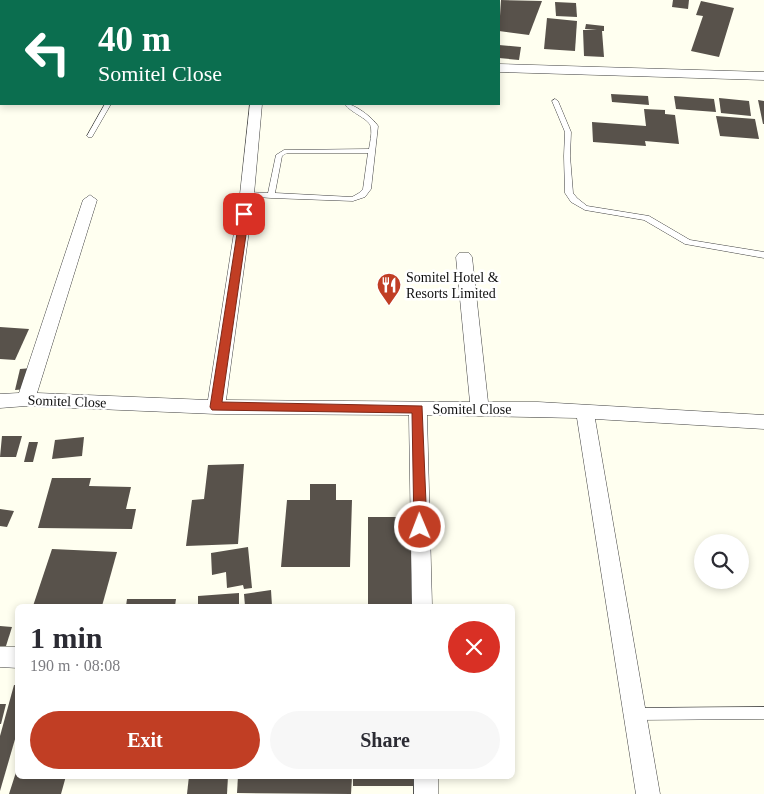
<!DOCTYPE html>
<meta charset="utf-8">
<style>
body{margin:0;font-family:Georgia,serif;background:#f7f7f7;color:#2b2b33;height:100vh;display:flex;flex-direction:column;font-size:19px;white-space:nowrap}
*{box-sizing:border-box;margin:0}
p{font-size:16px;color:#7c7c81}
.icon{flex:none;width:28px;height:28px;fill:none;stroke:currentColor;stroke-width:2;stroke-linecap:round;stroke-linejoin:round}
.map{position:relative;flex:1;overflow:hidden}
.sheet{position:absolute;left:15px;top:604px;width:500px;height:175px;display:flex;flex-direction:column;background:#fff;border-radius:8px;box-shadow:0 2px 8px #0003}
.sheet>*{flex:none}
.hud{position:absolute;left:0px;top:0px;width:500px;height:105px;box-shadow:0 2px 8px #0003;background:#0b6e4f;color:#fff;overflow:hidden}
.controls{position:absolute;left:694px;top:534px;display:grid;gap:10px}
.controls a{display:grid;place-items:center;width:55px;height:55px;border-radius:50%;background:#fff;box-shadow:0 2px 8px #0003;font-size:25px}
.pin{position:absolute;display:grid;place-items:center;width:42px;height:42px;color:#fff;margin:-21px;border-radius:10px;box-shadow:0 2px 8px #0006}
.me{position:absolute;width:55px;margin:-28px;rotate:359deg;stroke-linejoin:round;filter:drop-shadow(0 0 4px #0008)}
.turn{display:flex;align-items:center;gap:18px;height:105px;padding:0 15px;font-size:22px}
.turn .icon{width:65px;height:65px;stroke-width:2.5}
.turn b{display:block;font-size:35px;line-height:42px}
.round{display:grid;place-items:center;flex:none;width:52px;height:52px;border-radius:26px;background:#f7f7f7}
.overview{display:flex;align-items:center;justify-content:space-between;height:85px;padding:0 15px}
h1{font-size:30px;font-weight:800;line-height:38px}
.button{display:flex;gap:10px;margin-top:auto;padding:10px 15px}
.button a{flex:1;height:58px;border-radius:30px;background:#c13e24;color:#fff;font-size:20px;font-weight:800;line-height:58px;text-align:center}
.button a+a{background:#f7f7f7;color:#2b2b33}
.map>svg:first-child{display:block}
.building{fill:#58524b}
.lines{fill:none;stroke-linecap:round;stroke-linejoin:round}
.service-casing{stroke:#424242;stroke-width:1}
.minor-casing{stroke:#424242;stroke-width:1}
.service{fill:#fff;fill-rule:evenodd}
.minor{fill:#fff;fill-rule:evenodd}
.route{fill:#c13e24;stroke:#7d2817}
.labels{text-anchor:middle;stroke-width:5;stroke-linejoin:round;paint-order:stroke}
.poi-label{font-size:14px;fill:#0f0f0f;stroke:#fff;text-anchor:start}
.street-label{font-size:14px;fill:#0f0f0f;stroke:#fff}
</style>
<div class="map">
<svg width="764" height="794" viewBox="0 0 764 794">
<rect width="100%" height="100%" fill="#fffff0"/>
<g class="building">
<path d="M501,0L542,1L529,35L499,31Z"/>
<path d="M673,0H689L688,9L672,7Z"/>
<path d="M701,1L734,8L719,57L691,51L703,16L696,15Z"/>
<path d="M555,2L576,3L577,17L556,16Z"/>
<path d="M547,18L577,21L575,51L544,49Z"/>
<path d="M586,24L604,26V31H602L604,57L584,56L583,30H597L585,29Z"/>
<path d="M499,45L521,47L519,60L499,58Z"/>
<path d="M611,94L648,96L649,105L612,102Z"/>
<path d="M674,96L714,99L716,112L676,109Z"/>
<path d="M719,98L749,101L751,116L721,113Z"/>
<path d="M758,100L764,101V124H763Z"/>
<path d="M644,109L665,110V114L675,115L679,144L645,141L646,146L593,142L592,122L646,126Z"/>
<path d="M716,116L755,119L759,139L720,136Z"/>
<path d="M0,327L29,329L15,360L0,359Z"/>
<path d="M32,368L28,389L15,390L20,369Z"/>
<path d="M2,436H22L16,457H0Z"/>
<path d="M84,437L82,456L52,459L55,440Z"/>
<path d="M29,442H38L33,462H24Z"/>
<path d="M244,464L238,544L186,546L192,500L204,499L208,465Z"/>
<path d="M52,478H91L89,486L131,487L126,509H136L132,529L38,528Z"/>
<path d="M310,484H336V500H352L350,567H281L287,500H310Z"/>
<path d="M0,509L14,511L7,527L0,526Z"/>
<path d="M368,517H410V535H417L418,555L411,554L412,606H368Z"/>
<path d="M248,547L252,588L244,589L243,585L227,588L226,572L212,575L211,553Z"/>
<path d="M52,549L117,552L102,606H33Z"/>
<path d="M271,590L272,606H245L244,594Z"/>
<path d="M239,593V606H198V596Z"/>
<path d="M127,599H176L175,606H126Z"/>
<path d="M0,626L12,627L6,646H0Z"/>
<path d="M14,685H18V729L0,791V736Z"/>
<path d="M0,704H6L1,724H0Z"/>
<path d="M17,769L18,776H66L61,794H9Z"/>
<path d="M189,776H228L227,794H187Z"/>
<path d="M238,776H352L351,794L237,793Z"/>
<rect x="353" y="776" width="60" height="10"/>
</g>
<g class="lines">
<defs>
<g id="service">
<path d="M555,99L558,101L571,132L570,156L573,193L577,198L587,206L649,216L690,240L764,252V258L685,244L644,220L585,210L571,202L565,193L564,156L565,132L552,101Z"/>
<path d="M105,104H111L92,137H88L87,136Z"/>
<path d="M345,104C354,103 373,118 378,126L371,189L365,197L353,201L271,198L244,196V192H247L268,193L276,155L284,150L369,149C370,142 372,135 371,128C371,119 350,113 345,104ZM287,153H368L363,189L359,193L352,197L275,193L282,156Z"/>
<path d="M764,707V719L634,720L630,718L628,714L630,710L634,708Z"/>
</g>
<g id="minor">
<path d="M208,0H220V1H209Z"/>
<rect x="0" y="50" width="1" height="8"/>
<path d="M499,64L764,72V80L499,72Z"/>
<path d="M1,70V79L0,80V71Z"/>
<path d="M250,104H262L254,194L226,400L470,402L456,257L459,253H469L472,257L488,402H538L764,415V429L595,419L660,794H636L577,418L427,415L432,606H412L409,415L216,414L26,406L0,408V394L19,393L83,200L90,195L97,200L37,393L208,400L240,194Z"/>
<path d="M0,647H18V668L0,667Z"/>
<rect x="414" y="776" width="24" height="18"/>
</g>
</defs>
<use href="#service" class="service-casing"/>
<use href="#minor" class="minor-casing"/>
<use href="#service" class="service"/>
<use href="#minor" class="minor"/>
</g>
<path class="route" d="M244,210L249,214L222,402L422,406L427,527L425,531L420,533L414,527L412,413L212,410L210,407L240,214Z"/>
<defs>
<symbol id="restaurant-pin" viewBox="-11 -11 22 30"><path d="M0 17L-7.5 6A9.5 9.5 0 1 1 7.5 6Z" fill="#c13e24" stroke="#fff"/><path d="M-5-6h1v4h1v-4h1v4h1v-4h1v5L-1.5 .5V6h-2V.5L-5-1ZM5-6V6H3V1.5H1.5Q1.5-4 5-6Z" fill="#fff"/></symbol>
</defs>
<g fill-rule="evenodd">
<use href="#restaurant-pin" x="375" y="271" width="28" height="38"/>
</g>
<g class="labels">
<g class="poi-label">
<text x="406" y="282">Somitel Hotel &amp;<tspan x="406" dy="16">Resorts Limited</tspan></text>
</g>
<g class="street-label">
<text transform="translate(67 401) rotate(2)" y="5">Somitel Close</text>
<text x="472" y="414">Somitel Close</text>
</g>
</g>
</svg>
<div class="controls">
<a><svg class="icon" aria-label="search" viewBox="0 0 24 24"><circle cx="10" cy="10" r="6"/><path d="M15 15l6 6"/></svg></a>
</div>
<div class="pin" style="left:244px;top:214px;background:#d93025"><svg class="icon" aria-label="arrive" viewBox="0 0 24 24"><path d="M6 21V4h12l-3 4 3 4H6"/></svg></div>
<svg class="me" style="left:420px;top:527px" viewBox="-20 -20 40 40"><circle r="17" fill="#c13e24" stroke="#fff" stroke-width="3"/><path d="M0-11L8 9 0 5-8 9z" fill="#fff"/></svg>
<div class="hud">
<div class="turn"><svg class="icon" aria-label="left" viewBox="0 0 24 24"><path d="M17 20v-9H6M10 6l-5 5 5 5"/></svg><div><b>40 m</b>Somitel Close</div></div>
</div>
<section class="sheet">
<div class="overview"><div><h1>1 min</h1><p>190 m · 08:08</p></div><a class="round" style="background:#d93025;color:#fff"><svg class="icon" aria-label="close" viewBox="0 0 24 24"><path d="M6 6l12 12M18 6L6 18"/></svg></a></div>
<div class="button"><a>Exit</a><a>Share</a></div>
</section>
</div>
